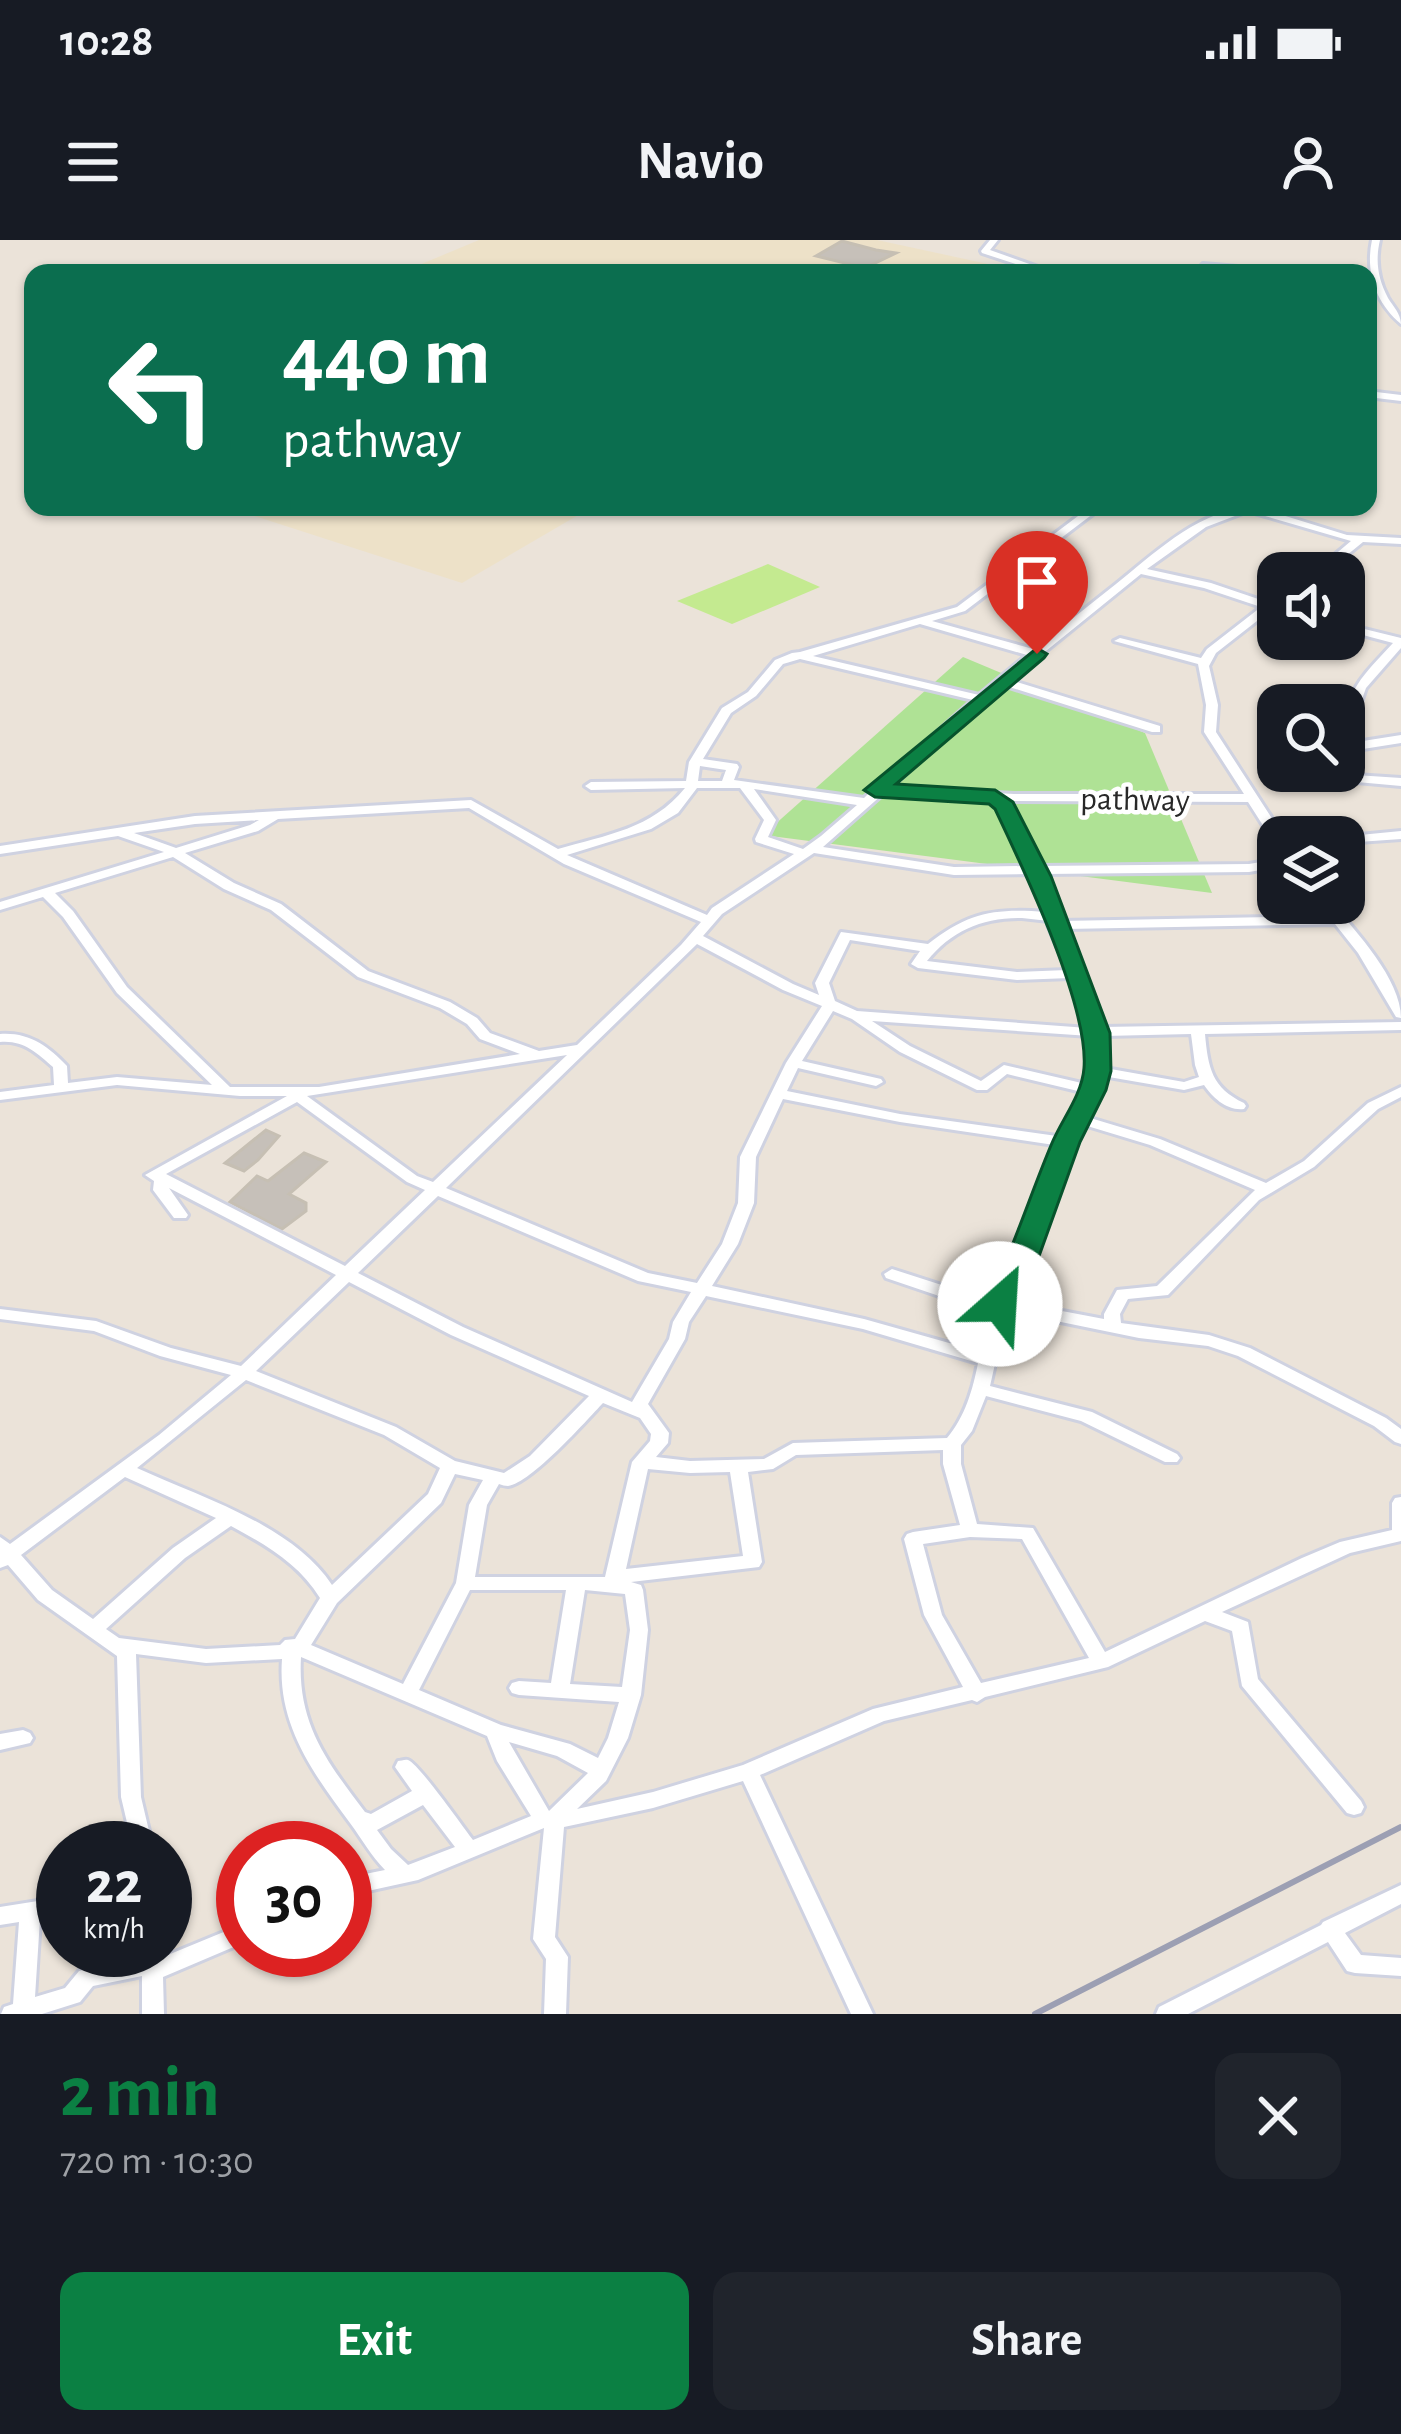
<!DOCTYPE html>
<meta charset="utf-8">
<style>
body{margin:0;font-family:"Alegreya Sans",sans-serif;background:#20242c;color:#f1f3f6;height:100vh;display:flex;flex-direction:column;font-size:45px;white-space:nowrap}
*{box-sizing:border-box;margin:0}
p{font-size:39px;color:#9ea1a6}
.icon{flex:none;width:66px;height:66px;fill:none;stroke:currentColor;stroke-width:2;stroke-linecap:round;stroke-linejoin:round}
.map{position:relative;height:1774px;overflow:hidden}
.sheet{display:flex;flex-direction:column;background:#171b24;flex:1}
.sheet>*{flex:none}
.guide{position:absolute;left:24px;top:24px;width:1353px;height:252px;border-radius:24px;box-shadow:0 3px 9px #0004;background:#0b6e4f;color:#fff;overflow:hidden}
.buttons{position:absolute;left:1257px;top:312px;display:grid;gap:24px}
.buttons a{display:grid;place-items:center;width:108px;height:108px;border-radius:24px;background:#171b24;box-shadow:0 3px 9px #0004;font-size:60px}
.speed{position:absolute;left:36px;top:1581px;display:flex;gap:24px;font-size:60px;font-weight:700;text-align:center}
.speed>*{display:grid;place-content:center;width:156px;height:156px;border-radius:50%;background:#171b24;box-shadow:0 3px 9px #0004;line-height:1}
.speed small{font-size:30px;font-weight:400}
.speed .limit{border:18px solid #d22;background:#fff;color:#111}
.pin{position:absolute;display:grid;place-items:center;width:102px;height:102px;color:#fff;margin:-123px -51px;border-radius:50% 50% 50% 0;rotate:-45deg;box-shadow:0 0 12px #0007}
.pin .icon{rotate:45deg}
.me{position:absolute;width:132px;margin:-66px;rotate:26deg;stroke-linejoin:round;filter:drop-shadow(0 0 9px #0008)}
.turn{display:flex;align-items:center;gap:42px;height:252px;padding:0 60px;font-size:54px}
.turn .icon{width:156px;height:156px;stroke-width:2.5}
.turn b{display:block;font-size:84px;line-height:102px}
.round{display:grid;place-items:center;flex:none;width:126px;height:126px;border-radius:24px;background:#20242c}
.headline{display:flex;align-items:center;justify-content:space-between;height:204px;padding:0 60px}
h1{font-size:72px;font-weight:700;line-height:90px;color:#0b8043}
.action{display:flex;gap:24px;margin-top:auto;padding:24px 60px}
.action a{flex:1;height:138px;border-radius:24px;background:#0b8043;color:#fff;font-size:48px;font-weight:700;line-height:138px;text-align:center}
.action a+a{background:#20242c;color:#f1f3f6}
.status{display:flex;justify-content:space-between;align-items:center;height:84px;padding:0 60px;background:#171b24;direction:ltr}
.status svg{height:33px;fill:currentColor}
header{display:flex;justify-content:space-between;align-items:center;height:156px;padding:0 60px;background:#171b24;font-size:54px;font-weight:700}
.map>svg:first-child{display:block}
.education{fill:#ede1c8}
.green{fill:#afe295}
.pitch{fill:#c4ea90}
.building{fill:#c6c0b9;stroke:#c6bfb3;stroke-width:3}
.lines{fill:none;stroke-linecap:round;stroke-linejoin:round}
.minor-casing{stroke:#cfd2e1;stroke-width:6}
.minor{fill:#fff;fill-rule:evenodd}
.rail{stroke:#9c9fb3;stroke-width:6}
.route{fill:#0b8043;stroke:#07532c;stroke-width:3}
.labels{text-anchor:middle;stroke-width:9;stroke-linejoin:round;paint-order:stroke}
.street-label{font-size:33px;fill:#282828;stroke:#fff}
</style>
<div class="status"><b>10:28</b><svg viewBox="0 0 49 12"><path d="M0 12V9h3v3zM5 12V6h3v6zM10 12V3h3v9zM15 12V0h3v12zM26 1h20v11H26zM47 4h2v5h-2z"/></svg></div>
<header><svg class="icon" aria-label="menu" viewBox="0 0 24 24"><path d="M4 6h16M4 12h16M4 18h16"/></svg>Navio<svg class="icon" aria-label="person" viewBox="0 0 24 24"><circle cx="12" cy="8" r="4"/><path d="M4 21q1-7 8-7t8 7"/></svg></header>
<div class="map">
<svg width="1401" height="1774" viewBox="0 0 1401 1774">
<rect width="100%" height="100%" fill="#ebe3d9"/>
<g class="education">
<path d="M479,0H877L1025,32L400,33Z"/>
<path d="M227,267H592L462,343Z"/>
</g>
<path class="green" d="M963,417L1145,493L1212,653L763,595Z"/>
<path class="pitch" d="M768,324L820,347L732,384L677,361Z"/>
<g class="building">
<path d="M842,1L876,10L896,13L865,28L816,16Z"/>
<path d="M266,890L279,896L258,920L244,931L225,923Z"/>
<path d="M304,913L326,922L289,954L306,963V971L282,989L230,962L257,936L268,941Z"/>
</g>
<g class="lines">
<defs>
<g id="minor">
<path d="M990,0H998L990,10L1055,33H1043L982,13L981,11Z"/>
<path d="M1372,0H1380C1375,21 1378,39 1388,58C1394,68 1400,72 1401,84C1376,63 1365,32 1372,0Z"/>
<path d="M1203,24L1250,28L1254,31L1244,33L1205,30L1203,33H1195Z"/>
<path d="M1368,151L1401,155V161L1368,157Z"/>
<path d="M1090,267H1102L965,371L932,381L1033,409C1061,388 1088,366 1116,344C1156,312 1202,267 1256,267L1347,295L1401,298V304L1363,302L1325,333H1313L1351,301L1248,271L1206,287L1147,329L1211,343L1267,362L1278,356V371L1271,370L1216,413L1209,426L1218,465L1216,492L1284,597H1278V602L1273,601L1248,562L1005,561L1015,576L1039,626L1249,624L1278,619V627L1249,632L1044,634L1062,681L1329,676L1318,663H1332C1356,692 1401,739 1401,778L1396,777L1358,713L1335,684L1065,689L1102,787L1401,782V790L1205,794C1208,828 1212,848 1244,863L1246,866L1244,869C1227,871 1213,858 1204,845L1184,850L1103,836L1099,848L1100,850L1096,854L1087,877L1160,899L1266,943L1304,921L1368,863L1401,847V857L1378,869L1314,927L1259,960L1168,1055L1128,1059L1120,1074L1121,1083L1209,1095L1250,1108L1386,1178L1401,1189V1204L1395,1202L1374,1186L1238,1116L1208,1106L1139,1098L1007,1071L990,1146L1092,1172L1177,1214L1180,1218L1177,1222H1165L1081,1181L986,1156L972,1191L961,1205V1224L977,1284L1033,1288L1105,1412L1302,1318L1340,1302L1392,1290V1263L1395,1258L1401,1257V1301L1350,1313L1222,1372L1248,1382L1258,1439L1361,1561L1364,1567L1361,1573L1354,1575L1347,1573L1242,1446L1232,1391L1205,1381L1108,1427L985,1457L977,1462L972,1460L884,1481L760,1535L873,1774H851L743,1541L653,1568L564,1587L555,1697L568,1717L566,1774H544L546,1719L533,1699L544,1588L418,1640L345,1656V1638L385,1630C371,1616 362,1599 350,1583C313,1533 277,1485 282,1419L206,1423L136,1414L141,1557L153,1608H133L121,1557L117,1416L38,1360L8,1325L0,1328V1297L10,1304L159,1195L231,1135L160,1116L94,1091L0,1079V1069L96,1081L171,1108L241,1126L336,1035L169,948L188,975L186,978H174L153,950L154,941L145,935L287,856H240L117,845L0,860V852L54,845L53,827C36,812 23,800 0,802V794C29,792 48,806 67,826L68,843L117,837L212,845L117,753L63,677L43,657L0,670V662L164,612L118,596L0,614V606L195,576L471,560L558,609C606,595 652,589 685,548L591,550L585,546L591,542L686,541L689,522L722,468L748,452L775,420L792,413L800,412L957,367ZM1141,334L1204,348L1261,367L1207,409L1201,418L1120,398L1114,401L1198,424L1206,465L1204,492L1244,554H1014L891,547L1003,445L1152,492H1160V486L1010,440ZM920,384L1027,415L979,455L813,416ZM800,419L973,460L877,546L871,547L870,552L864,558L734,540L739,527L737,524L703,519L731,473L756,456L783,424ZM700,526L726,530L722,541H698ZM697,548H740L764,580L755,599L756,602L794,614L712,668L707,675L567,615L651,589L678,573ZM754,549L857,565L821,596L803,609L768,597L776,580ZM883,554L991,560L1003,576L1026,626L954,627L823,607ZM469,568L564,624L701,682L681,705L577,805L539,811L490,793L477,778L450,762L368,731L281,664L234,643L185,613L258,591L278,579ZM259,580L250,585L176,608L134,593L195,584ZM814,613L954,635L1031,634L1046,672C995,668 969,672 928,704L841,692L815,743L819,755L793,744L703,696L722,674ZM173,617L224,649L271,670L358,737L440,768L467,784L480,799L520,814L319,847H230L127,747L73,671L55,653ZM1022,678L1049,681L1048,685L1067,730L1017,732L927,721C951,691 983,677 1022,678ZM850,700L920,711L911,724L918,728L1017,740L1070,738L1088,788L857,771L835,761L829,743ZM697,704L783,750L822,766L786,823L740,917L738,963L722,1004L697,1043L648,1033L446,948ZM833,771L852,779L900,812L977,850H987L1007,834L1082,852L1064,897L900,874L787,851L798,828L876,846L883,842L881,839L802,821ZM872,781L1090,796L1091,831L1086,844L1004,825L981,841L910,806ZM1191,794L1195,825L1199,837L1184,842L1105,828L1104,796ZM567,815L433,942L417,936L307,856ZM783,859L900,882L1061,906L1015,1019L995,1058L954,1049L892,1029L884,1034L886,1038L945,1058L991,1067L981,1112L864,1079L712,1046L738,1004L754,963L756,917ZM297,862L407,942L425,950L345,1026L166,934ZM1084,885L1150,905L1255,950L1157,1046L1117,1050L1104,1074V1079L1010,1061L1031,1019ZM438,956L638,1041L691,1052L673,1082L669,1099L632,1162L463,1087L358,1033ZM349,1042L451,1095L589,1156L530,1216L504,1233L455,1221L396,1187L256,1131ZM706,1056L863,1089L978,1123C973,1149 965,1177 947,1198L793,1203L764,1219L690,1221L656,1217L668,1203L669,1193L648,1164L685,1099L689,1082ZM246,1140L384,1195L440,1228L428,1254L332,1345C293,1285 200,1257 137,1228ZM603,1163L640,1178L651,1194L650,1201L632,1222L605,1337H475L487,1265L499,1244C502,1245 505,1246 508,1246C531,1243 586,1181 603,1163ZM943,1210V1224L960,1285L913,1292L907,1294L904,1299L924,1375L963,1447L873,1469L743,1525L653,1552L577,1569L606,1541L628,1498L641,1455L648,1390L643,1350L641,1345L631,1342L759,1327L762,1322L748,1232L773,1229L796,1215ZM648,1229L690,1233L730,1232L743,1316L626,1329ZM455,1234L483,1240L469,1265L456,1343L403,1444L311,1405L337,1363L441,1263ZM125,1237L216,1278L173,1308L93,1379L52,1350L21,1315ZM231,1286C266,1305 299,1324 320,1358L295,1399L285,1400L280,1405L206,1409L119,1398L106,1389L185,1318ZM970,1297L1022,1299L1089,1418L981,1443L942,1375L923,1304ZM470,1350H566L551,1443L519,1441L512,1443L509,1448L512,1453L519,1455L619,1462L608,1498L598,1518L570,1504L501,1485L419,1450ZM585,1350L625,1354L630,1390L622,1447L570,1444ZM301,1417L487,1496L497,1521L531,1576L473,1600C463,1587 418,1523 408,1520C405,1519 401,1521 398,1521L395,1527L412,1551L371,1574L365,1572C327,1522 297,1483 301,1417ZM509,1502L557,1516L588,1533L549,1571ZM423,1565L455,1607L408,1625L391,1609L377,1590Z"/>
<path d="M1344,384L1401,398V408L1366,448L1350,493L1344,497C1344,450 1364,435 1393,403L1344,390Z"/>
<path d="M1401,495V503L1344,512V504Z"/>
<path d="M1344,516L1350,520L1355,535L1401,538V546L1346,541L1342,531H1344Z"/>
<path d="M1401,591V599L1344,603V597H1339Z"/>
<path d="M23,1490L30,1493L33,1498L30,1503L0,1510V1494Z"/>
<path d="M1401,1645V1664L1345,1693L1361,1715L1401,1718V1736L1355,1733L1347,1731L1328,1702L1188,1774H1156L1159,1767L1321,1685L1323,1682Z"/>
<path d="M63,1657V1675L40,1679L35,1757L65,1748L79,1731L141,1717V1710H163V1717L243,1684V1703L163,1737L164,1774H142V1736L93,1746L80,1762L42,1774H1L4,1767L13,1764L19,1682L0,1685V1667Z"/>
</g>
</defs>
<use href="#minor" class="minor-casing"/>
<use href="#minor" class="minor"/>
<path class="rail" d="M1035,1774L1401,1587"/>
</g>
<path class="route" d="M1037,408L1047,414L1044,418L896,544L995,550L1013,562L1051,636L1110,793L1111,831L1106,850L1080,902L1038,1019L1010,1071L1000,1074L985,1064C1013,1012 1029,957 1052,903C1062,879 1082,855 1084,828C1089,766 1023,628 995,569L989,564L875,557L864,550Z"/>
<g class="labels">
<g class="street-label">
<text transform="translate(1135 558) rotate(1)" y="12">pathway</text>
</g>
</g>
</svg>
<div class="buttons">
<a><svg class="icon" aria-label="sound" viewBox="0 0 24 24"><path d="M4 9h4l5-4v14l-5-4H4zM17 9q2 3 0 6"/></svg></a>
<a><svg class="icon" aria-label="search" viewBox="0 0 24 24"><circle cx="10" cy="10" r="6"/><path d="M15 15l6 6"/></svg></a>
<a><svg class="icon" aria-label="layers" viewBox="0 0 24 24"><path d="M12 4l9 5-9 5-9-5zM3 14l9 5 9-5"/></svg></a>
</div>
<div class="speed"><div>22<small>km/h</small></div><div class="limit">30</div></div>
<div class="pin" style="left:1037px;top:414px;background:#d93025"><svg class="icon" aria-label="arrive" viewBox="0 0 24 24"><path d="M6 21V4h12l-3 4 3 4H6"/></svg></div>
<svg class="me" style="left:1000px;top:1064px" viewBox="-20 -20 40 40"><circle r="19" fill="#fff"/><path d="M0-13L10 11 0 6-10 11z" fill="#0b8043"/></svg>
<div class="guide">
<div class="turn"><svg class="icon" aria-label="left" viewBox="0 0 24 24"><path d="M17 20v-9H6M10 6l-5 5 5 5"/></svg><div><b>440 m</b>pathway</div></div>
</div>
</div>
<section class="sheet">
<div class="headline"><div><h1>2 min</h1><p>720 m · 10:30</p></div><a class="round"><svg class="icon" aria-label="close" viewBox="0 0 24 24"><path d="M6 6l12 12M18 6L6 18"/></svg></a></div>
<div class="action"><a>Exit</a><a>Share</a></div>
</section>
